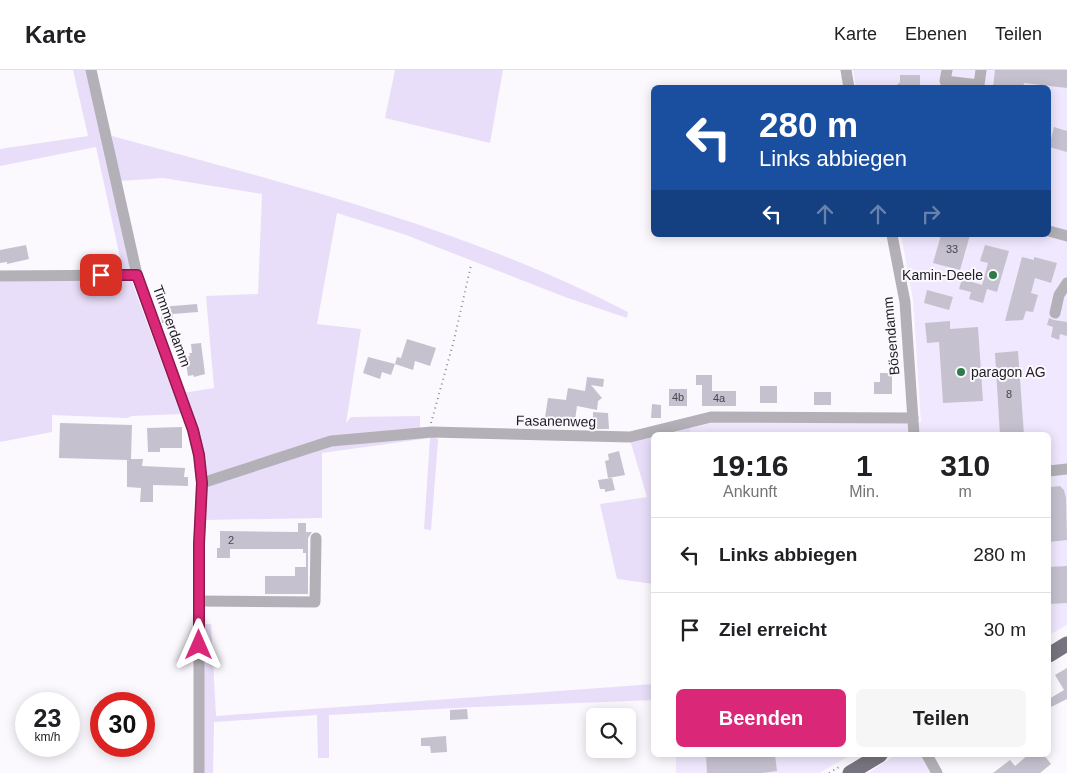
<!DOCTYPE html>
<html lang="de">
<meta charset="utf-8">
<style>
body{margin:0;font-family:Arial,sans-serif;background:#f6f6f6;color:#202124;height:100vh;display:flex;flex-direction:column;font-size:19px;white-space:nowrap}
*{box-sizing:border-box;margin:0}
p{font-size:16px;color:#757577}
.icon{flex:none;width:28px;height:28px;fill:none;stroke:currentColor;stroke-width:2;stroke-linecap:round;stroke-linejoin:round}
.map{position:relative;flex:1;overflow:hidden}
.details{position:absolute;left:651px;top:362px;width:400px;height:325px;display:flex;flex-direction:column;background:#fff;border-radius:8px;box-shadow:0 2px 12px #0003}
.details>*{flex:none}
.banner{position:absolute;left:651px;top:15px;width:400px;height:152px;border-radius:8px;box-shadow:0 2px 12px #0003;background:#1a4fa0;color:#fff;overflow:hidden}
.fabs{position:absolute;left:586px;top:638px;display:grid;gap:10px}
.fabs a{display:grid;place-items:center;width:50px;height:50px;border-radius:8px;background:#fff;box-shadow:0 2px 12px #0003;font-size:25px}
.speed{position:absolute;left:15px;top:622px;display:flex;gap:10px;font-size:25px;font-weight:700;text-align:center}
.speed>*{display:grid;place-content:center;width:65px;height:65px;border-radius:50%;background:#fff;box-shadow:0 2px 12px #0003;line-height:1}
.speed small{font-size:12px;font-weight:400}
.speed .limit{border:8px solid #d22;background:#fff;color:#111}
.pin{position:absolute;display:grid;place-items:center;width:42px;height:42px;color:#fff;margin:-21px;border-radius:10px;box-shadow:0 2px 8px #0006}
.me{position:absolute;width:55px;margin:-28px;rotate:0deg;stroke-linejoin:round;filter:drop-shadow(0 0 4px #0008)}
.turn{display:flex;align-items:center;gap:18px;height:105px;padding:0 25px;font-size:22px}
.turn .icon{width:65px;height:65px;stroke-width:2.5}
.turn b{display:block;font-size:35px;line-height:42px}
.lanes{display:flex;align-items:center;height:48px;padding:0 25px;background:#0003;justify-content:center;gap:25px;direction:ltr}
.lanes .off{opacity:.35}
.eta{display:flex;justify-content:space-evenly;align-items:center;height:85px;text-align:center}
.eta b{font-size:30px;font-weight:700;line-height:35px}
.cta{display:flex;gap:10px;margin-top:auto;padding:10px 25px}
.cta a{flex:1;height:58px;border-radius:8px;background:#db2777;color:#fff;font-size:20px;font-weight:700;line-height:58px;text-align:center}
.cta a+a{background:#f6f6f6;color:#202124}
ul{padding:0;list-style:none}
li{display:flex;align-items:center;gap:15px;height:75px;padding:0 25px;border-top:1px solid #e0e0e0}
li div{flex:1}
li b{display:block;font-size:19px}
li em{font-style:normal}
header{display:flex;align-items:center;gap:30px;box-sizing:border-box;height:70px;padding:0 25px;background:#fff;border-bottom:1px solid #e0e0e0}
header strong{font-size:24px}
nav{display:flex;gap:28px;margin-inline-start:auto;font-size:18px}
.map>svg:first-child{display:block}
.built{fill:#f0e8fe}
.green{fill:#e8def9}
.building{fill:#c6c1cf}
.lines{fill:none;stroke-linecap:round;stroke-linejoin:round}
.path{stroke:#8a888d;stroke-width:2;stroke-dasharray:1 4;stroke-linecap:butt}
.minor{stroke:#b3b1b7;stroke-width:11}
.major{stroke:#78747f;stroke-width:15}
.route-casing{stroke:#8e194d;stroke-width:12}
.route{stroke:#db2777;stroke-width:9}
.poi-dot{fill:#2e7b4a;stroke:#fbf9fe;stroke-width:2}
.labels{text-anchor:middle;stroke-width:4;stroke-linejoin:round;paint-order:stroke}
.number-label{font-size:11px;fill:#49464e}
.poi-label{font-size:14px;fill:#1f1d23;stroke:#fbf9fe;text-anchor:end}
.street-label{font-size:14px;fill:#1f1d23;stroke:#fbf9fe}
</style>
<header>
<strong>Karte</strong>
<nav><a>Karte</a><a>Ebenen</a><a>Teilen</a></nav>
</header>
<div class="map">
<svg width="1067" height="703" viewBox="0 0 1067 703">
<rect width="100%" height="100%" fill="#fbf9fe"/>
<g class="built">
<path d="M853,0H1067V555L1049,565V365H690L691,354L711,350L921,352L913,230L901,165H1049V18L856,17Z"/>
<path d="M676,685H851L819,703H676Z"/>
<path d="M896,685H921L931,703H868Z"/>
</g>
<g class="green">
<path d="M73,0H88L134,202L123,201L96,77L0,96V79L88,66Z"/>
<path d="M395,0H503L490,73L385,48Z"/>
<path d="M112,66C287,114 466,158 628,242L627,248L565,227L406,165L337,143L317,254L361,259L346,353L351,347L420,346V360L330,368L213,406L208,405L205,401L183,323L214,318L206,226L258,224L262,124L163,108L120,111L113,79Z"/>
<path d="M0,208L131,210L181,344L132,346L127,348L52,345V362L0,372Z"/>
<path d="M691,354L690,365H654V514L617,509L600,434L647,427L630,370Z"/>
<path d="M430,366L438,369V371L431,460L424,459L430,368L322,383V448L203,450L205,415L332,373Z"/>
<path d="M202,554H211L216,646L654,614V630L475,637L329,645V688H318L317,645L214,652L213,703H202Z"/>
</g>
<g class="building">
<path d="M995,0H1067V18L1024,13L1023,18H993Z"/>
<path d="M900,5H920V18H894L900,12Z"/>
<path d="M1054,57L1067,61V82L1049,77Z"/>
<path d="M941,165H970L960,200L933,193Z"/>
<path d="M26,175L29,189L7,194V192L0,193V180Z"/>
<path d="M985,175L1009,181L997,222L987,219L983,233L969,229L971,222L959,219L962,209L982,215L988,193L980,191Z"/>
<path d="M1022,187L1034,190V187L1057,193L1051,213L1035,208L1031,223L1038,225L1033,242L1026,241L1023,250L1005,251Z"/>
<path d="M927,220L953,227L949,240L924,233Z"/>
<path d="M197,234L198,242L173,244V252L162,253L160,237Z"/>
<path d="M1049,248L1054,250L1067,252V266L1060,264L1059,270L1051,267L1053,257L1047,255Z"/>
<path d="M950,251V259L978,257L983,331L943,333L939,272L927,273L925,253Z"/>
<path d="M407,269L436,278L430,296L415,291L413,300L395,294L397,287L401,288Z"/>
<path d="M201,273L205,304L194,307L193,305L188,306L185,287L190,286L189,283H192L191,274Z"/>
<path d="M1018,281L1024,365H1000L995,283Z"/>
<path d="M368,287L395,294L391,305L382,302L380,309L363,303Z"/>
<path d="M880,303H892V324H874V312H880Z"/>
<path d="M696,305H712V321H736V336H702V315H696Z"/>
<path d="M587,307L604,309L603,317L591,315L602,328L598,331L597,340L577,336L574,358L544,354L548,328L566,330L568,318L585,321Z"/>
<rect x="760" y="316" width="17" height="17"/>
<rect x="669" y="319" width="18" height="17"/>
<rect x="814" y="322" width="17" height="13"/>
<path d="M652,334L661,335V348H651Z"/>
<path d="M593,342L608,343L609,359H593Z"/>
<path d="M60,353L132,355L131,389H143L142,396L185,398L184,407H188V416L153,415V432H140L141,418L127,417V390L59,388Z"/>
<path d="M182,357V378H160V382H148L147,358Z"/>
<path d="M619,381L625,405L608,408L605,391L609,390L608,384Z"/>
<path d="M612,408L615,420L605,422V419H600L598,410Z"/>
<path d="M1060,416L1064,420L1066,428L1067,470L1049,472V420L1051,417Z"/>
<path d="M298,453H306V462H312L308,468V524H265V506H295V497H306V483H303V479H230V488H217V478H220V461L298,462Z"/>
<path d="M1067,496V533L1049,534V497Z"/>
<path d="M1067,598V629L1049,638V629L1064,620L1055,605Z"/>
<path d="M467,639L468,649L450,650V640Z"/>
<path d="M446,666L447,682L431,683L430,676H421V668Z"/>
<path d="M706,685H775L777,701L762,703H707Z"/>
<path d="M1028,685H1044L1051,694L1040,703H993L1010,690L1015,696Z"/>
</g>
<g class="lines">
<g class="path">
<path d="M431,353L454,270L471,195"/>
<path d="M829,703L839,697"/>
</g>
<g class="minor">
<path d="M91,0L137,205L193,360L199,385L202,413L199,474V703"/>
<path d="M846,0L849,18"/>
<path d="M947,0L945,11L979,15L981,0"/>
<path d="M1049,161L1067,166"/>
<path d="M892,165L905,232L914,365"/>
<path d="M0,206L137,205"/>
<path d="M1055,243L1059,225L1067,213"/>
<path d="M1049,401L1067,399"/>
<path d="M202,413L331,371L432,362L630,367L711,347L913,348"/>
<path d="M199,531L315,532L316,468"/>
<path d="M927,685L937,703"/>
</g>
<g class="major">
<path d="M1049,585L1067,574"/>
<path d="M850,703L880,685"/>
</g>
</g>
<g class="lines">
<defs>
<path id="route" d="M101,205H137L193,360L199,385L202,413L199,474V575"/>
</defs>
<use href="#route" class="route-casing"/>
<use href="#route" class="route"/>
</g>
<g class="poi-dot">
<circle cx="993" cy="205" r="5"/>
<circle cx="961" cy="302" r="5"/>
</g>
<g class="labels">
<g class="number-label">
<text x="952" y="183">33</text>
<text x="1009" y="328">8</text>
<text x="678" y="331">4b</text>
<text x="719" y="332">4a</text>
<text x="231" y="474">2</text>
</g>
<g class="poi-label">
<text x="983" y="210">Kamin-Deele</text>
<text x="971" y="307" text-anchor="start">paragon AG</text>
</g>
<g class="street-label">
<text transform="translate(172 256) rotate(70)" y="5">Timmerdamm</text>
<text transform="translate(891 266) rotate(-95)" y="5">Bösendamm</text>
<text transform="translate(556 351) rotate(1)" y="5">Fasanenweg</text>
</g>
</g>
</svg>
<div class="fabs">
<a><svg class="icon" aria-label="search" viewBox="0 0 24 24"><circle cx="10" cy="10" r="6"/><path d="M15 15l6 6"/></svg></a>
</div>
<div class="speed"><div>23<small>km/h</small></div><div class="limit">30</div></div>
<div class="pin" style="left:101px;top:205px;background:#d93025"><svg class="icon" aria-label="arrive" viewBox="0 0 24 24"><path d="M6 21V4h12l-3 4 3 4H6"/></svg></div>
<svg class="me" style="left:199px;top:575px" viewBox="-20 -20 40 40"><path d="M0-17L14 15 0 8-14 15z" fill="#db2777" stroke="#fff" stroke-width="4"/></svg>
<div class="banner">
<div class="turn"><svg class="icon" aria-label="left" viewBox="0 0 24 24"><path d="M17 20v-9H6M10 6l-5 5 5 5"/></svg><div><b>280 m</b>Links abbiegen</div></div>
<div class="lanes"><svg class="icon" aria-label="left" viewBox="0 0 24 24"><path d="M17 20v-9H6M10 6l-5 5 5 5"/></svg><svg class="icon off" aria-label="ahead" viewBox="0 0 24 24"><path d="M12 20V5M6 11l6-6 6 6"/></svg><svg class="icon off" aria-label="ahead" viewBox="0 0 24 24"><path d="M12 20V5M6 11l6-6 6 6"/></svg><svg class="icon off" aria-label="right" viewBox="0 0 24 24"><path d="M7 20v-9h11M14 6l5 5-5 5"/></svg></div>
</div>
<section class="details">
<div class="eta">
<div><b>19:16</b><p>Ankunft</p></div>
<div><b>1</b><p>Min.</p></div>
<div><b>310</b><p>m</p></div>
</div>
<ul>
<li><svg class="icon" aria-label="left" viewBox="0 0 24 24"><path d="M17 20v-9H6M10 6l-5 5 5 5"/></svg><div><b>Links abbiegen</b></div><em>280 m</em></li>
<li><svg class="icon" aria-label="arrive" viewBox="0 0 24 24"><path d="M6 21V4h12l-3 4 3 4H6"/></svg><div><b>Ziel erreicht</b></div><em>30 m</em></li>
</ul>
<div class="cta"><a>Beenden</a><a>Teilen</a></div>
</section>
</div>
